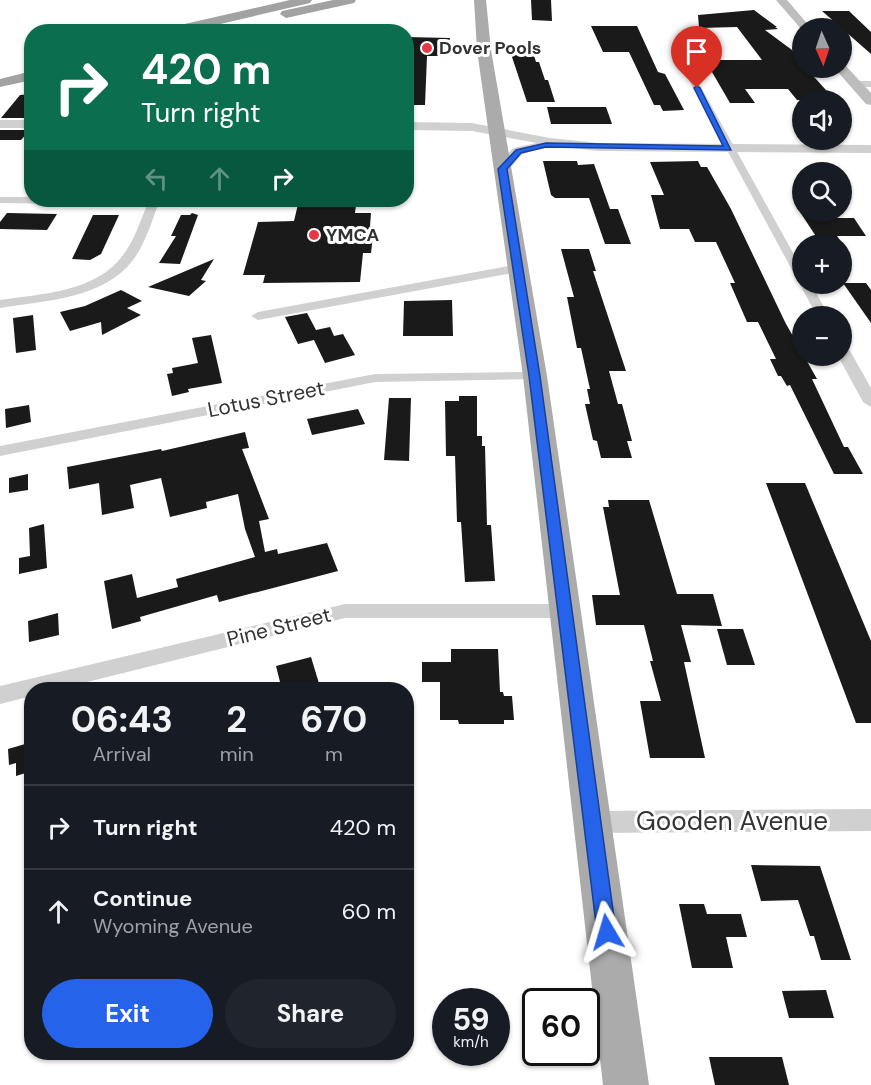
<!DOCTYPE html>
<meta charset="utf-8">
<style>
body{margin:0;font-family:"DM Sans",sans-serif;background:#20242c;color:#f1f3f6;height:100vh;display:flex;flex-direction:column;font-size:22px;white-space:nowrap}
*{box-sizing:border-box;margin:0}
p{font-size:20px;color:#9ea1a6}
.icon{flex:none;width:33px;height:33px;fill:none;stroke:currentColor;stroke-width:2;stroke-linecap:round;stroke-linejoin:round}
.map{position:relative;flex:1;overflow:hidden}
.sheet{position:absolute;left:24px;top:682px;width:390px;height:378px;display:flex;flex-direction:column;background:#171b24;border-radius:24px;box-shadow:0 2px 4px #0004}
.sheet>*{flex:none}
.hud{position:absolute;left:24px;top:24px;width:390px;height:183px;border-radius:24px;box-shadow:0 2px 4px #0004;background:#0b6e4f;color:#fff;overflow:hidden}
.needle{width:39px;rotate:177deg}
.tools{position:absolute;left:792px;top:18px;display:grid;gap:12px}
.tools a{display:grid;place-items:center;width:60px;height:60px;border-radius:50%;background:#171b24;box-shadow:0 2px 4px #0004;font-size:30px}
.speed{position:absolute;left:432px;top:988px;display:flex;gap:12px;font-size:30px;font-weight:700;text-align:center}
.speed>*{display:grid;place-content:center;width:78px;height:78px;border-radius:50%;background:#171b24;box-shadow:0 2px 4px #0004;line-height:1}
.speed small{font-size:15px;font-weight:400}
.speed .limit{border:3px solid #111;border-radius:9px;background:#fff;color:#111}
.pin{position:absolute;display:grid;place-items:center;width:51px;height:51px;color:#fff;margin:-62px -26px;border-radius:50% 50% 50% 0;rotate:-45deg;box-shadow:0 0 6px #0007}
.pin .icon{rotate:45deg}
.me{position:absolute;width:66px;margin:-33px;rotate:353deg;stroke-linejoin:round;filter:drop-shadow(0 0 4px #0008)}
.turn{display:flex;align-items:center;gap:21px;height:126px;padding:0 18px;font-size:27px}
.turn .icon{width:78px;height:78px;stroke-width:2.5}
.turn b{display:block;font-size:42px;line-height:51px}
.lanes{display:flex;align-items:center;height:57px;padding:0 18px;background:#0003;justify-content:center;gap:30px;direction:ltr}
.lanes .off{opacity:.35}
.eta{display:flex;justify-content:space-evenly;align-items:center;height:102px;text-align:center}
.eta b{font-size:36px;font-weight:700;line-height:42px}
.button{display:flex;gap:12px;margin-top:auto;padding:12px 18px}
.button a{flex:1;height:69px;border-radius:36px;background:#2563eb;color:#fff;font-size:24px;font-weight:700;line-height:69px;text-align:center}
.button a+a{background:#20242c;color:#f1f3f6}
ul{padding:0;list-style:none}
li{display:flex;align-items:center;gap:18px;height:84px;padding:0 18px;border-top:2px solid #363941}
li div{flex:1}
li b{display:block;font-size:22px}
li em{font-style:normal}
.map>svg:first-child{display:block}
.building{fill:#1a1a1a}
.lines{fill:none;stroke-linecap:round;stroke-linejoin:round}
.minor{fill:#d0d0d0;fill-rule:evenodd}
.tertiary{fill:#d0d0d0;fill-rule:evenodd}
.secondary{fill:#bdbdbd;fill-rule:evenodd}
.primary{fill:#ababab;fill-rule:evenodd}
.trunk{fill:#a2a2a2;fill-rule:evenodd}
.route{fill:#2563eb;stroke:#184099;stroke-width:1.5}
.poi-dot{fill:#e63946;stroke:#fff;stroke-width:2}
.labels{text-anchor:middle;stroke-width:6;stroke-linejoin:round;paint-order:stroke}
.far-poi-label{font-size:18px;font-weight:bold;fill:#333;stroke:#fff;text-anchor:start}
.street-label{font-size:21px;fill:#333;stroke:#fff}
.near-street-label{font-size:26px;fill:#333;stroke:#fff}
</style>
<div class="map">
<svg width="871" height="1085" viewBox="0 0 871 1085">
<rect width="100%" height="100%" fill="#fff"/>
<g class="building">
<path d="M531,0H551L552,21L532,20Z"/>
<path d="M754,10L777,27H775L778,29L765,30L792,50L802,64V68H806L835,100H797L788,89H745L755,103H730L705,60H762L737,27L699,28L698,15Z"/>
<path d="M822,11H849L871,32V54Z"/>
<path d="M591,26H637L658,72L665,74L684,110L663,111L660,105H654L629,52H603Z"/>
<path d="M406,37L450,38L446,56H427L425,105H406Z"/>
<path d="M514,52H533L536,62H539L545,80H548L555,102H527L511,54H515Z"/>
<path d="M32,94V118H1L20,95Z"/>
<path d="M547,107H606L612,124H551Z"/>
<path d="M0,130H30L21,140H0Z"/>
<path d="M543,161H577L578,165L594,164L610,209H618L631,244H605L589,198H555L551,195Z"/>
<path d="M698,161L701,167H707L731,209L785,322L817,379H812L844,447H848L863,474H834L790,385L787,386L781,376H778L770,359H776L758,322H747L730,283H735L716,242H695L689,229H660L651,195H664L650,162Z"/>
<path d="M299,200H345V205H356L355,213H371L370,226H374L371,253H363L360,282L263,283L265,275H243L258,222L294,221Z"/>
<path d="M800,212H820L824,218H854L866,236H837L842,243L821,244Z"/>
<path d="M7,213L57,214L47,230L0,229V222Z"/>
<path d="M192,213L198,215L180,264L159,263L176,236H171L181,215H190Z"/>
<path d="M93,215H119L101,254L90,260L72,259Z"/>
<path d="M561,249H589L596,271H593L626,371H609L618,404H622L632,441H627L632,458H601L597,441L593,440L585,404H590L587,389H590L581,348H577L567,297H574Z"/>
<path d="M214,259L201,280L206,281L189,296L148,287Z"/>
<path d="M843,283H866L871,290V323Z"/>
<path d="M121,290L142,301L127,308L141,315L102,335L101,322L70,331L60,312L85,306Z"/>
<path d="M452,300L453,336H403L404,301Z"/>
<path d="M307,313L316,330L330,327L334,336L343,334L355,355L325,363L314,340L298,344L285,317Z"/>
<path d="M33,315L36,350L16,353L13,318Z"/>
<path d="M211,335L222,383L188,389L189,392L172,396L167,374L173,373L172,368L198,363L192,338Z"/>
<path d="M459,396H477V436H482V446H485L487,525H491L495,581L465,582L461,522H457L455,456H446L445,401H459Z"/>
<path d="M389,398H411L409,461L384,460Z"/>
<path d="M29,405L31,422L6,428L5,409Z"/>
<path d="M358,409L365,424L312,435L307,419Z"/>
<path d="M245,432L249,448L242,449L269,519L259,521L265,552L277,549L278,554L327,543L338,571L219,602L217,595L140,617L141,621L112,629L104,581L132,574L137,598L178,587L176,579L255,557L245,529L238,494L206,502L207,508L170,517L161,478L130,485L134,508L102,515L99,483L69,489L67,467L161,449L162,451Z"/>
<path d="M28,474V490L9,493V478Z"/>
<path d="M766,483H805L871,641V723H856Z"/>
<path d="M608,500H649L677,594H713L722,626L681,625L691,662H684L705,758H650L640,701H661L650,661H653L644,625H596L592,595H620L603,507H609Z"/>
<path d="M44,524L47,568L19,574V558L30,556L29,528Z"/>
<path d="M58,613L59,635L29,642L28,621Z"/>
<path d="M717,629H743L755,665H727Z"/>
<path d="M451,649H498L500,692H503L504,696H512L514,720H504V724H459L458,720H440V682H422V662H451Z"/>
<path d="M311,657L321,690H282L276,666Z"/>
<path d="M32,742V771L16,776V763L9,765L8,749Z"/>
<path d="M751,865L820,866L851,960H821L814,936H810L798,900L761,901Z"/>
<path d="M679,904H704L707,914H741L747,937H726L733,968H692Z"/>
<path d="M826,990L834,1018H789L782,991Z"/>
<path d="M709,1057H782L789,1085H715Z"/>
</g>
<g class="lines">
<g class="minor">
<path d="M687,66L691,69L802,269V284H811L829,316H817L683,69Z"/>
<path d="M871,81V87H855L851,84L855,81Z"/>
<path d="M0,197H32V200H246L252,203L246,206L158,205C151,224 145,244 133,260C104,299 43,301 0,308V300C40,294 97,292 123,255C134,241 140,222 147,205L0,203Z"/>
<path d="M519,264L523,265L525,268L523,271L258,320L251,316L258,312Z"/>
<path d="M842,345L849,349L871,388V407L863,402L838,356H842Z"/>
<path d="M535,372L542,376L540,379L375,382L0,456V446L375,374Z"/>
<path d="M345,604H565L572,606L575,611L572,616L565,618H345L55,690H32V696L0,704V686Z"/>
<path d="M871,809V831L593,833L585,830L581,822L585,814L593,811Z"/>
</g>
<g class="tertiary">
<rect x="0" y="120" width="32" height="8"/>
<path d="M406,122L472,123L550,138L599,143L871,145V153L599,151L552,146L522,154L507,172L502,173L495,169L513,148L537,143L472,131L406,130Z"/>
</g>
<g class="secondary">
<path d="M776,0H787L811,28L802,30Z"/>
<path d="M842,64L845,65L871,93V105L866,104L837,71L835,68H842Z"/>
</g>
<path class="primary" d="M474,0H486L491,50L547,376L649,1085H603L523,376L477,50Z"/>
<g class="trunk">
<path d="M290,0H312L310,3L186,32H161L167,28Z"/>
<path d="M333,0H356L354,3L286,18L280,14L282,11Z"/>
<path d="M32,71V80L0,87V79Z"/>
</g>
</g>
<path class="route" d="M697,86L700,88L731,150L546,147L521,153L507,169L540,376L616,932L614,939L607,942L600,939L597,932L529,376L498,169L516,150L546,143L723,146L694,88Z"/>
<g class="poi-dot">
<circle cx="427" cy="48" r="6"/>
<circle cx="314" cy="235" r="6"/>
</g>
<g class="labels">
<g class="far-poi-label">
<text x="439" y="54">Dover Pools</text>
<text x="326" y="241">YMCA</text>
</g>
<g class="street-label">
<text transform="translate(266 399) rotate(-11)" y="7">Lotus Street</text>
<text transform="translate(279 627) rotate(-14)" y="7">Pine Street</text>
</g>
<g class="near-street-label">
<text x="732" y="830">Gooden Avenue</text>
</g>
</g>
</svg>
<div class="tools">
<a><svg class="needle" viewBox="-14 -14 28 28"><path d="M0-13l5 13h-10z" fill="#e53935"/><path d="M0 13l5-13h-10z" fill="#9ea1a6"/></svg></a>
<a><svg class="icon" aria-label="sound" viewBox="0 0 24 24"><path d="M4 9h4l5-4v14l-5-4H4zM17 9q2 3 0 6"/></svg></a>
<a><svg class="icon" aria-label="search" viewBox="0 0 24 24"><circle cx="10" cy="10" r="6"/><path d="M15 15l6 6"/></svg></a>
<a>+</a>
<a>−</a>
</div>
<div class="speed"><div>59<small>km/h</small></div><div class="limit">60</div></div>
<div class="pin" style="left:697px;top:88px;background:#d93025"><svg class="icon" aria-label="arrive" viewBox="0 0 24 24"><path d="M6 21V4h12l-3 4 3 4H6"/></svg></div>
<svg class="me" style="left:607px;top:932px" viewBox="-20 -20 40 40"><path d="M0-17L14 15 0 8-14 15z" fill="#2563eb" stroke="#fff" stroke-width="4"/></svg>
<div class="hud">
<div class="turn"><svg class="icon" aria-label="right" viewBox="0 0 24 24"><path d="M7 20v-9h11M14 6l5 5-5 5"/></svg><div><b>420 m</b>Turn right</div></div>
<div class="lanes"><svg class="icon off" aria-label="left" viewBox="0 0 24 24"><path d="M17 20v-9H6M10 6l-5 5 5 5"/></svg><svg class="icon off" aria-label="ahead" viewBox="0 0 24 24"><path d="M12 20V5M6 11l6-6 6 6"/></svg><svg class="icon" aria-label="right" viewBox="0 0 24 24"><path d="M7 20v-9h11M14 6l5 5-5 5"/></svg></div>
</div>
<section class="sheet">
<div class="eta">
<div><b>06:43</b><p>Arrival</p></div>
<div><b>2</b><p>min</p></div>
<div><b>670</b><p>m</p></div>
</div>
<ul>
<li><svg class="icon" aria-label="right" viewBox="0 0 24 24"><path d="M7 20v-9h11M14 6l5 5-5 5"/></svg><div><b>Turn right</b></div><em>420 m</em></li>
<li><svg class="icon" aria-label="ahead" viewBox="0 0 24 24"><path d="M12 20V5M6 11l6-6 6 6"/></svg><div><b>Continue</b><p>Wyoming Avenue</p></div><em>60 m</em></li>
</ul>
<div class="button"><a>Exit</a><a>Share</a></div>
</section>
</div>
